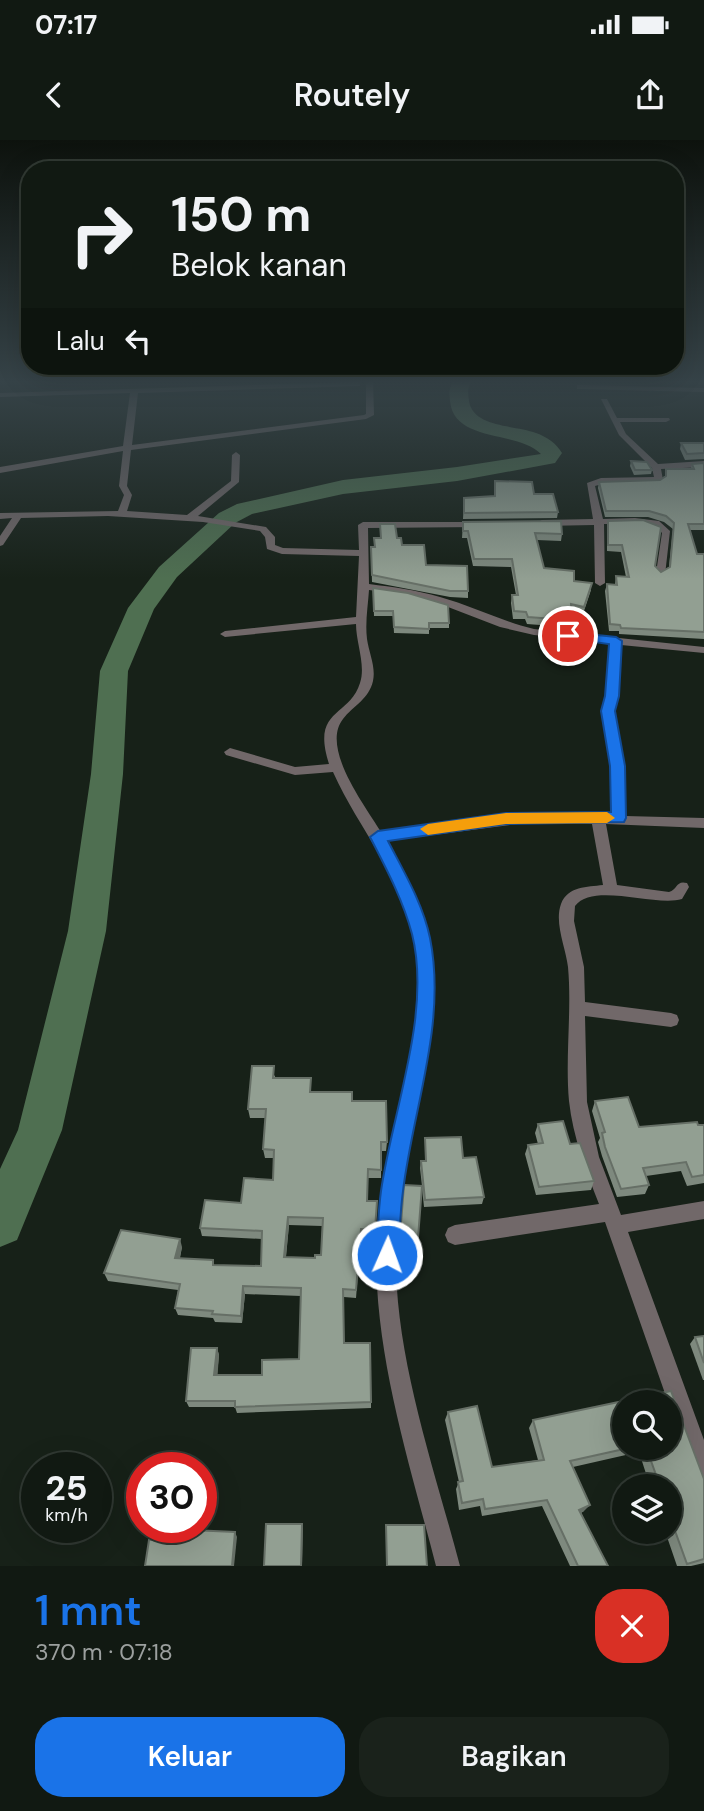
<!DOCTYPE html>
<html lang="id">
<meta charset="utf-8">
<style>
body{margin:0;font-family:"DM Sans",sans-serif;background:#1a221b;color:#f1f3f6;height:100vh;display:flex;flex-direction:column;font-size:26px;white-space:nowrap}
*{box-sizing:border-box;margin:0}
p{font-size:23px;color:#9ca09f}
.icon{flex:none;width:38px;height:38px;fill:none;stroke:currentColor;stroke-width:2;stroke-linecap:round;stroke-linejoin:round}
.map{position:relative;height:1426px;overflow:hidden}
.details{display:flex;flex-direction:column;background:#111912;flex:1}
.details>*{flex:none}
.banner{position:absolute;left:21px;top:21px;width:663px;height:214px;border-radius:28px;box-shadow:0 7px 28px #0002,0 0 0 2px #303832;background:#111912;color:#f1f3f6;overflow:hidden}
.controls{position:absolute;left:612px;top:1250px;display:grid;gap:14px}
.controls a{display:grid;place-items:center;width:70px;height:70px;border-radius:50%;background:#111912;box-shadow:0 7px 28px #0002,0 0 0 2px #303832;font-size:35px}
.speed{position:absolute;left:21px;top:1312px;display:flex;gap:14px;font-size:35px;font-weight:700;text-align:center}
.speed>*{display:grid;place-content:center;width:91px;height:91px;border-radius:50%;background:#111912;box-shadow:0 7px 28px #0002,0 0 0 2px #303832;line-height:1}
.speed small{font-size:18px;font-weight:400}
.speed .limit{border:10px solid #d22;background:#fff;color:#111}
.pin{position:absolute;display:grid;place-items:center;width:60px;height:60px;color:#fff;margin:-30px;border:4px solid #fff;border-radius:50%;box-shadow:0 2px 7px #0007}
.me{position:absolute;width:77px;margin:-38px;rotate:2deg;stroke-linejoin:round;filter:drop-shadow(0 0 5px #0008)}
.turn{display:flex;align-items:center;gap:24px;height:147px;padding:0 35px;font-size:32px}
.turn .icon{width:91px;height:91px;stroke-width:2.5}
.turn b{display:block;font-size:49px;line-height:60px}
.then{display:flex;align-items:center;height:66px;padding:0 35px;background:#0003;gap:14px;font-size:26px}
.round{display:grid;place-items:center;flex:none;width:74px;height:74px;border-radius:28px;background:#1a221b}
.head{display:flex;align-items:center;justify-content:space-between;height:119px;padding:0 35px}
h1{font-size:42px;font-weight:600;line-height:52px;color:#1a73e8}
.button{display:flex;gap:14px;margin-top:auto;padding:14px 35px}
.button a{flex:1;height:80px;border-radius:28px;background:#1a73e8;color:#fff;font-size:28px;font-weight:600;line-height:80px;text-align:center}
.button a+a{background:#1a221b;color:#f1f3f6}
.status{display:flex;justify-content:space-between;align-items:center;height:49px;padding:0 35px;background:#111912;direction:ltr}
.status svg{height:19px;fill:currentColor}
header{display:flex;justify-content:space-between;align-items:center;height:91px;padding:0 35px;background:#111912;font-size:32px;font-weight:600}
.map>svg:first-child{display:block}
.lines{fill:none;stroke-linecap:round;stroke-linejoin:round}
.river{fill:#4f6f51;fill-rule:evenodd}
.minor{fill:#716869;fill-rule:evenodd}
.wall{fill:#7e897e;fill-rule:evenodd}
.shaded-wall{fill:#666f66}
.building{fill:#929f92;stroke:#666f66;stroke-width:2;fill-rule:evenodd}
.route{fill:#1a73e8;stroke:#114b97;stroke-width:2}
.slow{fill:#f59e0b}
</style>
<div class="status"><b>07:17</b><svg viewBox="0 0 49 12"><path d="M0 12V9h3v3zM5 12V6h3v6zM10 12V3h3v9zM15 12V0h3v12zM26 1h20v11H26zM47 4h2v5h-2z"/></svg></div>
<header><svg class="icon" aria-label="back" viewBox="0 0 24 24"><path d="M15 5l-7 7 7 7"/></svg>Routely<svg class="icon" aria-label="share" viewBox="0 0 24 24"><path d="M12 15V3M7 8l5-5 5 5M5 13v7h14v-7"/></svg></header>
<div class="map">
<svg width="704" height="1426" viewBox="0 0 704 1426">
<rect width="100%" height="100%" fill="#172118"/>
<g class="lines">
<path class="river" d="M454,240H472C467,248 468,252 469,261C473,288 516,285 536,293C547,297 556,303 562,313L555,323L457,341L343,354L252,374L235,383L177,437L154,469L128,531L123,634L106,791L62,990L17,1100L0,1107V1029L18,990L68,791L91,634L100,531L128,468L159,427L219,373L237,364L343,340L457,327L541,314C517,290 454,303 450,261C449,252 449,248 454,240Z"/>
<g class="minor">
<path d="M355,240H361L360,246L138,253L132,305L364,275L366,274V240H373L374,275L366,279L131,310L127,346L132,355L127,371L187,375L231,341L232,315L236,312L240,315L239,342L198,376L266,387L275,397V405L283,408L359,410L358,385L363,382H483L485,384L480,387L368,388L369,444C393,447 416,450 440,457C472,466 501,481 534,489L704,507V513L621,505L618,556L614,571L623,626L625,676L704,678V688L606,684L617,745L669,752C678,749 676,740 687,743L689,747L682,759C655,767 593,742 575,766L574,781L584,827L585,862L671,873L677,875L679,880L677,885L671,887L585,876L587,962L599,1017L621,1075L704,1061V1079L628,1092L704,1300V1343L696,1340L693,1332L670,1262H668L605,1082L455,1105L448,1102L445,1095L448,1088L455,1085L599,1064C586,1031 573,997 569,961C565,917 572,871 568,827C566,808 554,783 561,764C568,746 587,747 603,745L592,684L533,682L387,701C406,733 423,767 430,803C444,874 420,949 406,1019C400,1054 396,1089 396,1125C397,1223 435,1331 460,1426H436C408,1317 370,1203 377,1089C383,994 433,899 415,802C401,733 360,692 333,632L295,635L226,615L224,612L230,608L295,627L329,624C311,568 349,578 360,543C366,525 356,503 356,484L225,497L220,494L225,491L356,477L359,416L282,414L267,409L265,397L260,391L203,382L108,376L21,378L3,405L0,406V396L12,378L0,379V373L118,371L124,355L119,346L123,311L0,333V327L123,306L130,253L0,257V253L354,242ZM369,450L408,455L435,462L500,487L534,495L610,503L606,556L602,571L611,626V675L598,672L593,674L533,672L381,692C366,667 320,608 343,579C353,566 369,559 373,541C376,527 369,513 367,499C365,482 368,466 369,450Z"/>
<path d="M580,245L704,248V252L577,249V245Z"/>
<path d="M601,259H607L617,278H669L670,280L666,282H620L626,294L658,324L704,321V327L661,329L663,340L659,343L602,344L595,346L603,379L635,378L659,381L670,391L665,435L656,433L662,393L656,386L635,384H604L605,443L600,446L595,443L594,385L542,386L537,383L542,380L593,379L587,343L601,338L654,337L652,328L619,295Z"/>
</g>
</g>
<g class="wall">
<path d="M681,303H704V319L685,320L680,309Z"/>
<path d="M631,321L652,330L651,334L634,335L630,326Z"/>
<path d="M704,323V390H690L697,414H704V499L619,494V491H609L605,451L607,444L615,445L616,436L626,437L621,412L607,411V388L608,381L661,432L669,427L673,389L664,382L648,377H605L598,348L599,342L660,340L665,337L666,329H691L692,324Z"/>
<path d="M495,341L534,354L558,372L557,378L463,379L464,358L494,356Z"/>
<path d="M463,382L562,394L561,401L537,400L544,428L591,450L583,474L572,472L570,484L554,483L553,486L527,484L525,479H513L511,463L512,455H516L511,427L473,426L467,398H462Z"/>
<path d="M380,384L397,398L402,405L426,425L468,451V458L450,457L372,442L371,407H375L374,398H381Z"/>
<path d="M373,448L449,483V488H429V494L394,493L393,476H374Z"/>
<path d="M275,935V938L311,952L352,961L387,1002L386,1011H381V1038H368L367,1061H377L374,1098L361,1097L356,1158L344,1157V1203L371,1262V1268L237,1273L235,1267H189L186,1261L217,1208L219,1215L217,1235H262L299,1219L301,1156L245,1154L242,1183L215,1182L213,1178L178,1175L175,1168L178,1150L108,1141L104,1133L182,1107L180,1118L215,1125L261,1126L262,1099L202,1096L200,1088L241,1063L273,1040L274,1018H265L263,1009L266,978H250L248,969ZM289,1085L322,1086L321,1115L315,1118L286,1117Z"/>
<path d="M595,961L639,987L704,985V1043L687,1046L681,1031L646,1036L649,1045L645,1054L617,1057L602,1016L598,1002L600,998L592,971Z"/>
<path d="M538,984L570,1004L594,1041L591,1050L536,1055L525,1014L528,1005L538,1004L535,993Z"/>
<path d="M425,998L463,1018L484,1057L482,1064L424,1067L422,1048L416,1120L399,1118L404,1045L422,1046L420,1028L421,1021H425Z"/>
<path d="M704,1196V1240H703L690,1204L695,1197Z"/>
<path d="M671,1251L704,1339V1423L691,1426H677L665,1391H670V1346H650L639,1312L573,1327L584,1371L581,1373L608,1426H570L542,1366L482,1376L480,1366L459,1370L456,1349L459,1342L445,1280L448,1272L492,1327L538,1320L529,1288L533,1280ZM670,1262V1307H625Z"/>
</g>
<g class="shaded-wall">
<path d="M288,1077L289,1085L285,1125L284,1117Z"/>
<path d="M180,1099L182,1107L178,1125L175,1118Z"/>
<path d="M243,1146L245,1154L242,1183L241,1176Z"/>
<path d="M217,1208L219,1215L217,1242L214,1235Z"/>
<path d="M590,1365L584,1371L574,1376L579,1370Z"/>
<path d="M302,1384L303,1389L302,1426H301Z"/>
<path d="M235,1392L237,1397L234,1426H232Z"/>
</g>
<g class="building">
<path d="M681,303H704V313L687,314Z"/>
<path d="M631,321L647,322L652,330H635Z"/>
<path d="M704,323V384H688L697,414H704V492L621,488L620,485L610,484L607,444L617,445L616,436L629,437L622,405H608V381L643,380L661,387L655,426L661,432L670,427L674,383L666,376L649,371H606L599,342L660,340L666,336V329H694L692,324Z"/>
<path d="M495,341L532,342L534,354H553L558,372L464,373V358L495,356Z"/>
<path d="M561,381L562,394L535,393L544,428L574,431V441L592,443L584,467L571,464L572,477L554,476V479L528,477L526,472L514,471L512,455H518L512,419H474L468,391H463V382Z"/>
<path d="M380,384H395L397,398H401L402,405H424L426,425L467,426L468,451H450L372,435L371,407H375L374,398H381Z"/>
<path d="M373,448L408,453L448,465L449,483H429V489L394,487L393,471H374Z"/>
<path d="M252,926H274L273,938H311L310,952H352V961H386L387,1002H381V1030L368,1029L367,1061H377L375,1090L361,1089L356,1150L343,1149L344,1203H370L371,1262L235,1267V1261H186L191,1208H217L214,1235H262V1220L299,1219L301,1148L243,1146L241,1176L212,1174L213,1171L175,1168L180,1144L104,1133L121,1090L180,1099L175,1118L213,1120V1125L261,1126L262,1091L200,1088L205,1060L241,1063L244,1038L273,1040L274,1010L263,1009L266,969H248ZM288,1077L323,1078L321,1115H315V1118L284,1117Z"/>
<path d="M628,957L639,987L697,982L698,985H704V1035L692,1037L686,1022L643,1028L649,1045L621,1049L605,1007L602,993L605,992L595,961Z"/>
<path d="M563,981L570,1004L580,1003L594,1041L539,1047L528,1005L543,1003L538,984Z"/>
<path d="M461,997L463,1018L476,1017L484,1057L425,1060L421,1021H426L425,998Z"/>
<path d="M404,1045L422,1046L417,1111L399,1109Z"/>
<path d="M704,1196V1223L695,1197Z"/>
<path d="M671,1251L704,1339V1419L687,1424L670,1377V1346H660L646,1307H670V1262H625V1307H633L570,1321L590,1365L579,1370L608,1426H578L547,1360L485,1369L483,1359L462,1363L458,1342L463,1341L448,1272L477,1266L492,1327L544,1320L533,1280Z"/>
<path d="M266,1384H302L301,1426H264Z"/>
<path d="M386,1385H424L427,1426H387Z"/>
<path d="M191,1390L235,1392L232,1426H145L149,1400H190Z"/>
</g>
<linearGradient id="sky" x2="0" y2="1"><stop stop-color="#0d120d"/><stop offset="0.55" stop-color="#364348"/><stop offset="1" stop-color="#364348" stop-opacity="0"/></linearGradient>
<rect width="704" height="439" fill="url(#sky)"/>
<path class="route" d="M568,492L616,497L622,501L619,556L615,571L625,626L626,678L624,682L506,684L388,701C404,732 423,764 430,798C447,883 413,968 403,1051C400,1072 400,1093 398,1115L395,1122L387,1126L379,1122L376,1115C378,1094 378,1072 381,1051C392,972 432,873 412,794C403,760 386,728 370,697L378,691L506,673L611,672L610,626L601,571L605,556L609,504L564,498L562,496Z"/>
<path class="slow" d="M607,672L615,678L607,683L506,684L428,695L420,689L428,684L506,673Z"/>
</svg>
<div class="controls">
<a><svg class="icon" aria-label="search" viewBox="0 0 24 24"><circle cx="10" cy="10" r="6"/><path d="M15 15l6 6"/></svg></a>
<a><svg class="icon" aria-label="layers" viewBox="0 0 24 24"><path d="M12 4l9 5-9 5-9-5zM3 14l9 5 9-5"/></svg></a>
</div>
<div class="speed"><div>25<small>km/h</small></div><div class="limit">30</div></div>
<div class="pin" style="left:568px;top:496px;background:#d93025"><svg class="icon" aria-label="arrive" viewBox="0 0 24 24"><path d="M6 21V4h12l-3 4 3 4H6"/></svg></div>
<svg class="me" style="left:387px;top:1115px" viewBox="-20 -20 40 40"><circle r="17" fill="#1a73e8" stroke="#fff" stroke-width="3"/><path d="M0-11L8 9 0 5-8 9z" fill="#fff"/></svg>
<div class="banner">
<div class="turn"><svg class="icon" aria-label="right" viewBox="0 0 24 24"><path d="M7 20v-9h11M14 6l5 5-5 5"/></svg><div><b>150 m</b>Belok kanan</div></div>
<div class="then">Lalu<svg class="icon" aria-label="left" viewBox="0 0 24 24"><path d="M17 20v-9H6M10 6l-5 5 5 5"/></svg></div>
</div>
</div>
<section class="details">
<div class="head"><div><h1>1 mnt</h1><p>370 m · 07:18</p></div><a class="round" style="background:#d93025;color:#fff"><svg class="icon" aria-label="close" viewBox="0 0 24 24"><path d="M6 6l12 12M18 6L6 18"/></svg></a></div>
<div class="button"><a>Keluar</a><a>Bagikan</a></div>
</section>
